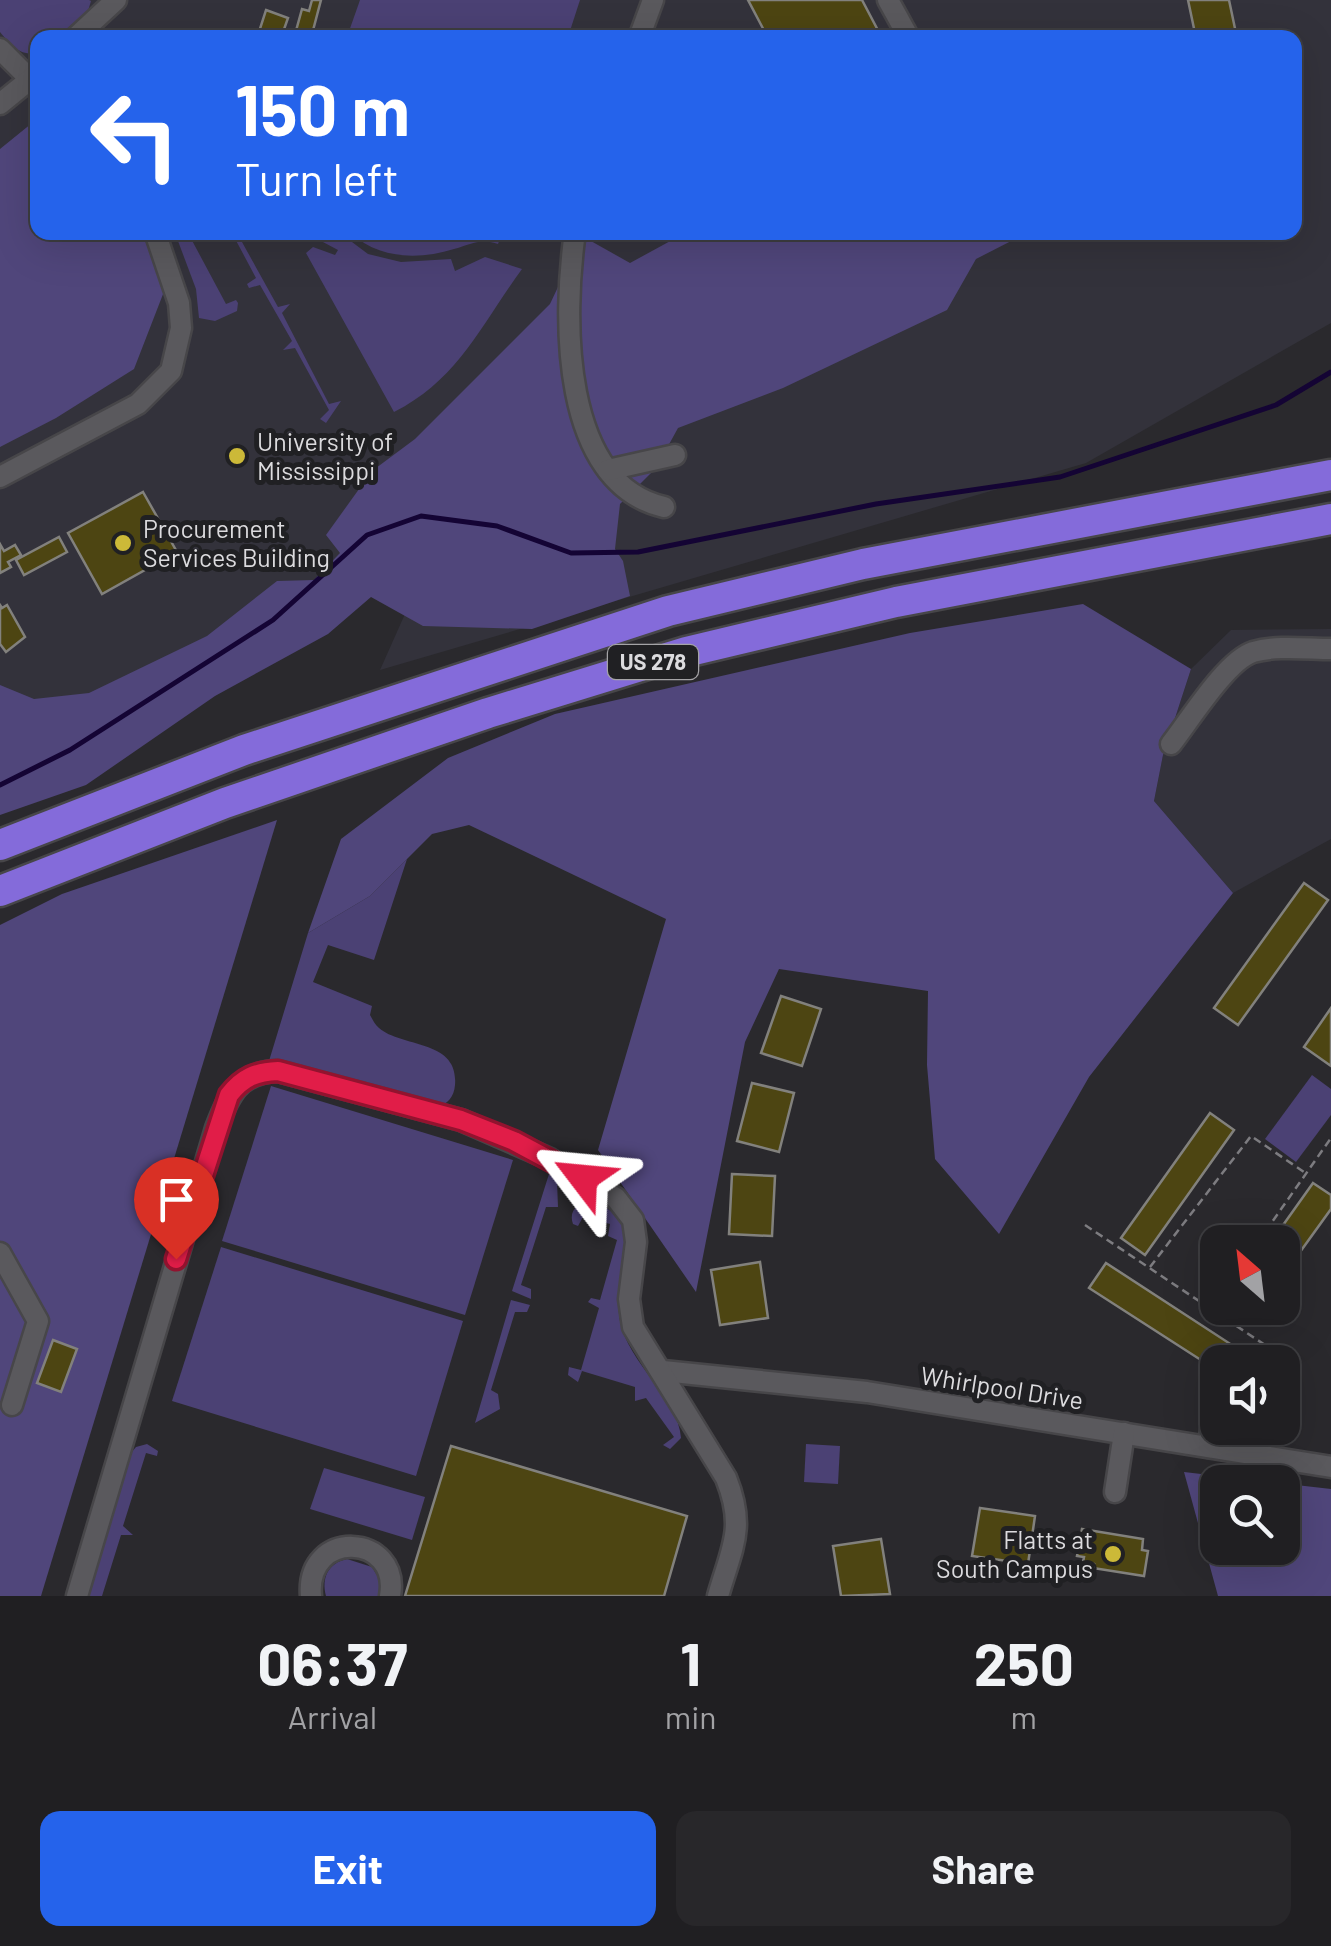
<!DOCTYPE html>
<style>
body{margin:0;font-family:Barlow,sans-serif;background:#28272a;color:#f1f3f6;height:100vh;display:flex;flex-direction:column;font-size:38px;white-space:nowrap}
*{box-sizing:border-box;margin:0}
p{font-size:32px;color:#a2a2a5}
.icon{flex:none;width:55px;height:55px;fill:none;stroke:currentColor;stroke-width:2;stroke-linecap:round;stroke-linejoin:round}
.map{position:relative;height:1596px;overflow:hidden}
.sheet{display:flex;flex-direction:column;background:#201f22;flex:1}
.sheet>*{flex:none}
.hud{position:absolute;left:30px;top:30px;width:1272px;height:210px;border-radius:20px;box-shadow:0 10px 40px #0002,0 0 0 2px #3d3d40;background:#2563eb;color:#fff;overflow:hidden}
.needle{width:65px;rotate:332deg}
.fabs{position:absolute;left:1200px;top:1225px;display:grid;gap:20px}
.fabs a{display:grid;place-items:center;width:100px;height:100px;border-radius:20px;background:#201f22;box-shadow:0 10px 40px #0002,0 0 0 2px #3d3d40;font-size:50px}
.pin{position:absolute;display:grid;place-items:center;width:85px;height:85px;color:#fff;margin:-102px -42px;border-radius:50% 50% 50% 0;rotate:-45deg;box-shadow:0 0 10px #0007}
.pin .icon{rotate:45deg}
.me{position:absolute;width:110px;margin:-55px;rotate:299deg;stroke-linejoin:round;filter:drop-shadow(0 0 8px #0008)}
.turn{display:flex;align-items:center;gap:35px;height:210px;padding:0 40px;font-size:45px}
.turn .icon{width:130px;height:130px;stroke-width:2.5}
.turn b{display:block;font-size:70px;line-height:85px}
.eta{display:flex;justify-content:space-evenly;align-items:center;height:170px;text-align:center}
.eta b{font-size:60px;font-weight:700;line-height:70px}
.cta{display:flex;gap:20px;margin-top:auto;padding:20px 40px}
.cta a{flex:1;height:115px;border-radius:20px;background:#2563eb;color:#fff;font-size:40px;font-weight:700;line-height:115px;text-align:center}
.cta a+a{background:#28272a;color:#f1f3f6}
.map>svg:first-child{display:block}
.built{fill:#33323b;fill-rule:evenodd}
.green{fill:#4b4174}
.forest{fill:#50467b;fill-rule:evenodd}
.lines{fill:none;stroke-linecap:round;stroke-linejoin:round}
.stream{stroke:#140434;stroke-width:5}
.building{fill:#4d4512;stroke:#82817d;stroke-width:2.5}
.minor-casing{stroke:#474649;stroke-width:25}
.highway-casing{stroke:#474649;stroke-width:35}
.path{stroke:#7d7c80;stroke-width:2.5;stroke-dasharray:8 5;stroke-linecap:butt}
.minor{stroke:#5a595d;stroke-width:20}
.highway{stroke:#846bda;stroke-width:30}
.route-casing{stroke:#92132f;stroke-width:25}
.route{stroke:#e11d48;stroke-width:18}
.poi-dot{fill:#ccb938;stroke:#202023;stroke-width:4}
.labels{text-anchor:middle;stroke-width:10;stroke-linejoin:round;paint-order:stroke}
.shield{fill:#202023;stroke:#a4a3a6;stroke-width:2.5}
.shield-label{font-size:22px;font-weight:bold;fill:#dcdbde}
.poi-label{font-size:25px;fill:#dcdbde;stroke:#202023;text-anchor:start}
.street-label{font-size:25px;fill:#dcdbde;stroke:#202023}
</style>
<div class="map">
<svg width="1331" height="1596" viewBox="0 0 1331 1596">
<rect width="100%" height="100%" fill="#2a292d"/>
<g class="built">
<path d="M0,0H1331V323L1086,463L380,670L442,531L0,777ZM38,38H1295V232H38Z"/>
<path d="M1331,629V839L1233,893L1154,801L1163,755L1191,669L1231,630Z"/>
</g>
<g class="green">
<path d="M0,0H89L91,1L88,11L57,37L38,38L37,53C19,56 11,45 0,32Z"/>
<path d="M360,0H580L568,37H347Z"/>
<path d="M175,233H188L226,304L236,300L238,303L237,311L215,321L199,318L196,289Z"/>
<path d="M232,233H237L278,307L290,304L282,313L329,404L341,401L326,423L320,419L329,410L295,348L283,350L292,341L260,285L249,288L247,284L256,278Z"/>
<path d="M306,233H340L368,254L401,262L451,259L455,271L485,257L522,269C481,325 458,380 394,412L306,253L313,247L335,255L338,250Z"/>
<path d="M351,233H502L498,244C478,238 473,244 454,249C419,260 378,259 351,233Z"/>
<path d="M407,859L374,960L328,945L313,982L372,1006L370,1015C373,1020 375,1025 379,1028C402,1048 459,1039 455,1085C454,1097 448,1103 437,1108L283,1061H269L308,933L370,896Z"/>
<path d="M1312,1075L1331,1089V1115L1296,1162L1265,1139Z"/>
<path d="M271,1086L513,1160L465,1315L222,1241Z"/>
<path d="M549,1174L557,1181L558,1207H546L521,1285L531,1289V1299L512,1291Z"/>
<path d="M591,1200C661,1231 610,1268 620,1321C628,1363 679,1399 681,1438L670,1449L663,1445L674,1437L646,1398L635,1401V1387L582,1371L578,1382L568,1375L569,1367L581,1370L599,1308L588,1302L591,1298L600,1300L617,1240L608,1236L610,1224L583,1217L578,1226L573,1224C568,1210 579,1202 591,1200Z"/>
<path d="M221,1247L463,1321L416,1476L172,1401Z"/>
<path d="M511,1300L530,1305L527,1312H515L491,1390L498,1394L500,1409L475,1423Z"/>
<path d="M147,1444L158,1451L157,1456L146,1453L123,1526L133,1535H121L102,1596H87L130,1454L136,1447Z"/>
<path d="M806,1444L840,1446L838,1484L804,1482Z"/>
<path d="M324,1468L425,1497L412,1540L310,1509Z"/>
<path d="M347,1559L372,1567L381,1582L379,1596H326C321,1578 328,1563 347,1559Z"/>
</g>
<g class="forest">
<path d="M37,119L38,232L142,233L165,289L134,369L56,418L0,447V149Z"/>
<path d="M685,233H1027L976,259L947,310L783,388L678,428L656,468L620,504L615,549L623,561L630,596L532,629L423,626L371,597L328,634L215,696L86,785L0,815V685L34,699L89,693L207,636L277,581L314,580L340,553L326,535L372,471L415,439L550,304L582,236L630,263Z"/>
<path d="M1083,604L1191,669L1163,755L1154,801L1233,893L1089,1077L999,1234L935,1159L927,1065L928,991L779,969L745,1042L696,1292L598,1150L666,919L469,825L432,834L370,896L308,933L341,839L448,758L555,714L910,633Z"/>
<path d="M277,820L41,1596H0V925L62,894Z"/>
<path d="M1184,1472L1331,1489V1596H1218ZM1282,1482V1548H1218V1482Z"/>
</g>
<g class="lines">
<path class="stream" d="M0,785L70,750L273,620L367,535L421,516L497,526L571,553L638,552L876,504L1060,477L1276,405L1331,372"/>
</g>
<g class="building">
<path d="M312,0H321L311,38H294L302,9L309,11Z"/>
<path d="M748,0H862L882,38H768Z"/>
<path d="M1188,0H1229L1237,38H1196Z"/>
<path d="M266,10L288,18L281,38H257Z"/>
<path d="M143,492L177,552L102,594L68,533Z"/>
<path d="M59,537L67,552L24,575L16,560Z"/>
<path d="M0,544L4,551L15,545L21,555L8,562L11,567L0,573Z"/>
<path d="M0,605L2,608L7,605L25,637L6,652L0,644Z"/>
<path d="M1304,883L1328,900L1238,1025L1214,1008Z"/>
<path d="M781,996L821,1009L802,1066L761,1053Z"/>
<path d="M1331,1008V1066L1304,1047Z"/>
<path d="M752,1083L794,1093L779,1152L737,1141Z"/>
<path d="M1210,1113L1234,1130L1145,1255L1121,1238Z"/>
<path d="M732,1174L775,1176L772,1236L729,1234Z"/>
<path d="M1313,1183L1331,1195V1209L1282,1277V1242H1271Z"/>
<path d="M760,1262L768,1318L720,1325L711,1270Z"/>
<path d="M1106,1263L1235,1347L1225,1362H1218V1371L1089,1288Z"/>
<path d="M1224,1308H1260L1248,1325Z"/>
<path d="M53,1340L77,1349L61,1392L37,1383Z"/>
<path d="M451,1446L687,1516L664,1596H405Z"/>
<path d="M980,1508L1035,1516L1028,1564L972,1556Z"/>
<path d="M1082,1529L1143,1539L1142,1550L1148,1551L1144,1576L1093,1568L1094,1564L1083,1562L1084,1557L1077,1556Z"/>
<path d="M881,1539L890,1594L841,1596L833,1546Z"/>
</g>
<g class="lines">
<defs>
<g id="minor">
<path d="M888,0L909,38"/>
<path d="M75,38L116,0"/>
<path d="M639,38L653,0"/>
<path d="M0,49L38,87"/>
<path d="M0,104L38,73"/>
<path d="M575,232C563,317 560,483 664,507"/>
<path d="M608,470L675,455"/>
<path d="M0,477L138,404L171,371L181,328L179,303L155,232"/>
<path d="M1171,744C1190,720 1226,661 1253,652C1277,645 1307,649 1331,649"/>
<path d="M0,1253L38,1321L12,1405"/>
<path d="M663,1371L867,1392L1331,1467"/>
<path d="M1209,1447L1215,1396"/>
<path d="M1115,1492L1124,1433"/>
<path d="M77,1596L216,1128C229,1095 239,1072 278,1071L461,1120L550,1159L616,1198L633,1220L636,1242L629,1299L633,1327L726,1478C746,1528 732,1547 718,1596"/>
<path d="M311,1596C305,1528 401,1533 390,1596"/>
</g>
<g id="highway">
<path d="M0,845L244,750L668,611L863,564L1331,475"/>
<path d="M0,891L225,803L488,713L686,652L896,602L1331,519"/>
</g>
</defs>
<use href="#minor" class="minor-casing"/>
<use href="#highway" class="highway-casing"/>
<g class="path">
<path d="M1085,1225L1280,1355"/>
<path d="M1258,1242L1331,1138"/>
<path d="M1150,1267L1251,1136L1307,1174"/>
<path d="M1212,1308L1218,1300"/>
</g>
<use href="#minor" class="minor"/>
<use href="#highway" class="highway"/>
</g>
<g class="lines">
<defs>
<path id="route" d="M176,1259L229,1095C243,1077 256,1072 278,1071L461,1120L514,1141L583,1178"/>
</defs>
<use href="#route" class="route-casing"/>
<use href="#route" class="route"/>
</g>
<g class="poi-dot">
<circle cx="237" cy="456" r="10"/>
<circle cx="123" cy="543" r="10"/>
<circle cx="1113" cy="1554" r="10"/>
</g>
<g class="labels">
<rect class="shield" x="608" y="645" width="90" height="34" rx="8"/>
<g class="shield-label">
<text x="653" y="670">US 278</text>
</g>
<g class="poi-label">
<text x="257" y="451">University of<tspan x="257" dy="29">Mississippi</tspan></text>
<text x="143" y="538">Procurement<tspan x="143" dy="29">Services Building</tspan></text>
<text x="1093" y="1549" text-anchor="end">Flatts at<tspan x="1093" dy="29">South Campus</tspan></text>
</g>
<g class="street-label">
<text transform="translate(1002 1388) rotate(9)" y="9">Whirlpool Drive</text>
</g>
</g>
</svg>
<div class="fabs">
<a><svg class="needle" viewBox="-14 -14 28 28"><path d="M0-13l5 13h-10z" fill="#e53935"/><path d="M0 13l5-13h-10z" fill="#a2a2a5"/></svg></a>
<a><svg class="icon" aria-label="sound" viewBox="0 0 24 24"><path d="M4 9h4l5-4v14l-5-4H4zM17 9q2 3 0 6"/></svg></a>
<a><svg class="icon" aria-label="search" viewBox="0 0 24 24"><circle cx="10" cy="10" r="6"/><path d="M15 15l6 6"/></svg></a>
</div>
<div class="pin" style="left:176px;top:1259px;background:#d93025"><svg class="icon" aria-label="arrive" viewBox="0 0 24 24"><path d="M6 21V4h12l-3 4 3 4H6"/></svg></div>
<svg class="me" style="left:583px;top:1178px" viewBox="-20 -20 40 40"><path d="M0-17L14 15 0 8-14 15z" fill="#e11d48" stroke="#fff" stroke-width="4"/></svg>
<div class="hud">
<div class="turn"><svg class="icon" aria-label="left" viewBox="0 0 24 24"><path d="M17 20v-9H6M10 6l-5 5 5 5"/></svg><div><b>150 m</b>Turn left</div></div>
</div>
</div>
<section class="sheet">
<div class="eta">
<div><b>06:37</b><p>Arrival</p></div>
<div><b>1</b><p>min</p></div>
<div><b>250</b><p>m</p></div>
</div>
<div class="cta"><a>Exit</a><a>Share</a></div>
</section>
